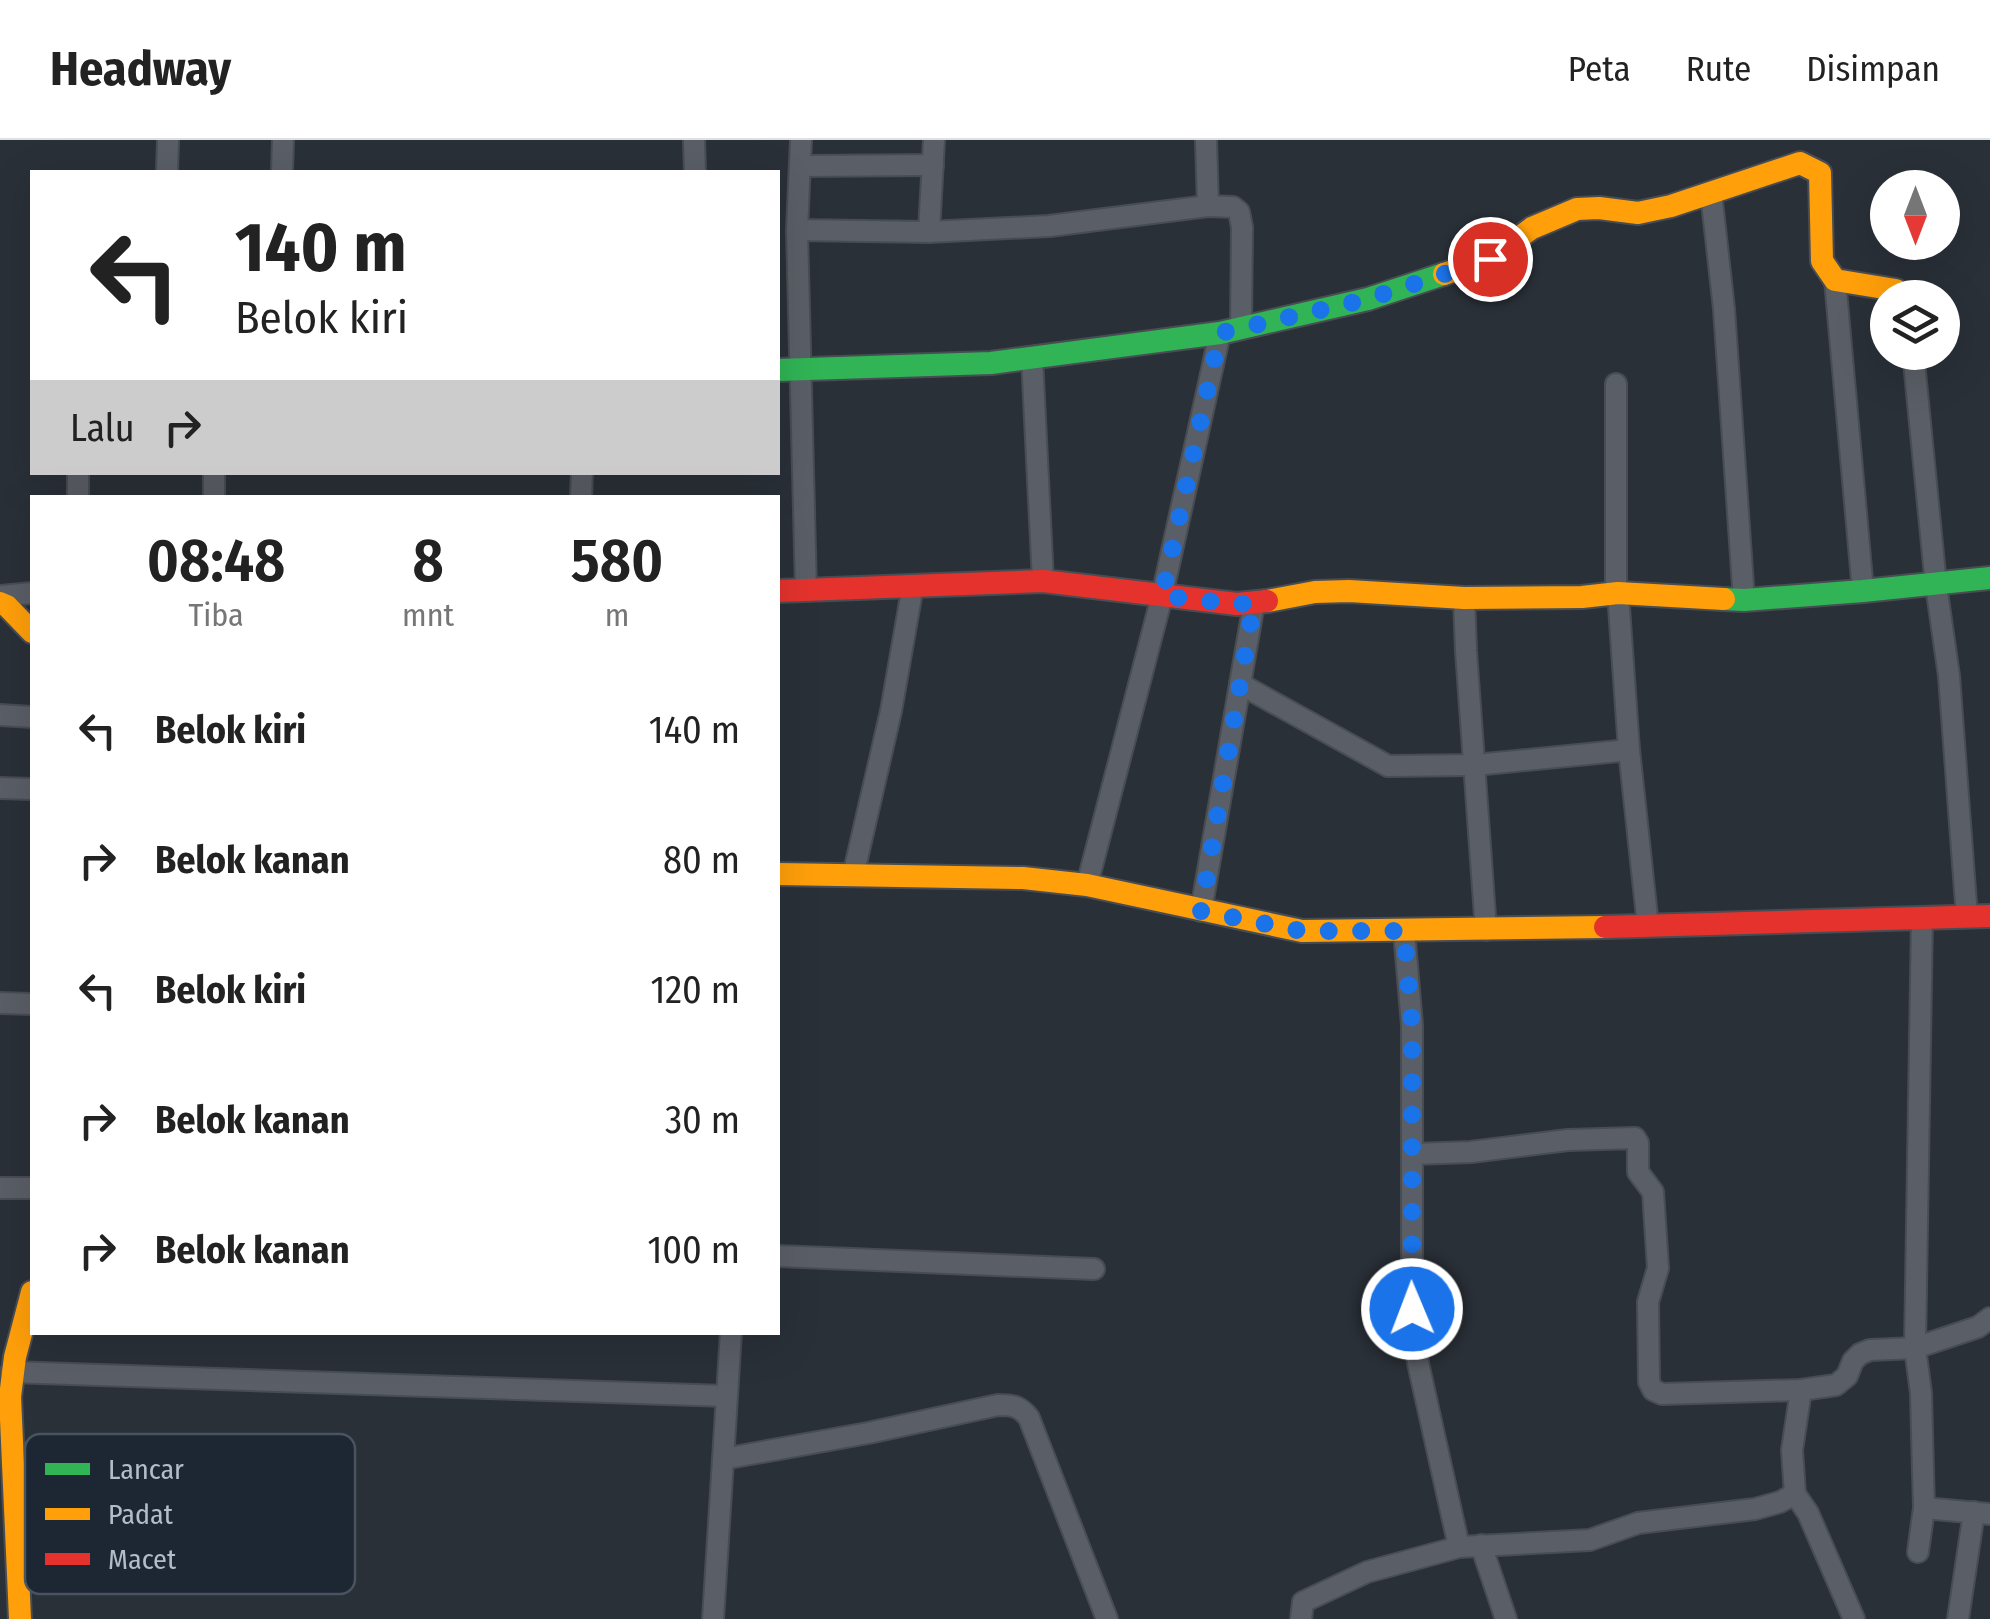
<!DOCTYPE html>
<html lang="id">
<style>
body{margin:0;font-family:"Fira Sans Condensed",sans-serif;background:#f6f6f6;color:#222;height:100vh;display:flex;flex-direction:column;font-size:38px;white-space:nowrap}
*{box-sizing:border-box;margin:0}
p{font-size:32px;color:#767676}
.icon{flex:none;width:55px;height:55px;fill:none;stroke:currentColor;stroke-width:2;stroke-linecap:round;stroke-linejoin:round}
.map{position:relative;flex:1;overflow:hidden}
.side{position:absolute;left:30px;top:355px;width:750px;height:840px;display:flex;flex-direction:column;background:#fff;border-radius:0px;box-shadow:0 10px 40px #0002}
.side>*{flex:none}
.top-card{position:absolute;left:30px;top:30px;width:750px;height:305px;border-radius:0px;box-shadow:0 10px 40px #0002;background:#fff;color:#222;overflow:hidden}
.needle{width:65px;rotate:180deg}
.buttons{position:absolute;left:1870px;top:30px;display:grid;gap:20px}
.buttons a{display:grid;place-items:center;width:90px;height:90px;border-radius:50%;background:#fff;box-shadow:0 10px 40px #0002;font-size:50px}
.pin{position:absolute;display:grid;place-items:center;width:85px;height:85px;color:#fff;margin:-42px;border:5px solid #fff;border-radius:50%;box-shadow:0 2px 10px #0007}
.me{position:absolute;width:110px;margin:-55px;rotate:359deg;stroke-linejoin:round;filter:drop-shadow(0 0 8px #0008)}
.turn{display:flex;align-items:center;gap:35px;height:210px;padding:0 40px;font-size:45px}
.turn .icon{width:130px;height:130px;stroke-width:2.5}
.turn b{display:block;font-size:70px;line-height:85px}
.then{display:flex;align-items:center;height:95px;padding:0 40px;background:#0003;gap:20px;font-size:38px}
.eta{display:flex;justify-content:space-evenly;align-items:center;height:170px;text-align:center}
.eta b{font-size:60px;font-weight:600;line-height:70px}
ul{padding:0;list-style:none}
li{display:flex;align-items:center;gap:30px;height:130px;padding:0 40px}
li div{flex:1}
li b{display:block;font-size:38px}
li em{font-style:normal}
header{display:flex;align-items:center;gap:60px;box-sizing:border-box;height:140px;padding:0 50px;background:#fff;border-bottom:2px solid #e0e0e0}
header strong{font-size:48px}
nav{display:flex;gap:55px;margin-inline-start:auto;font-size:35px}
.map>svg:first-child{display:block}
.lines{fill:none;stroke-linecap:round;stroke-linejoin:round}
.street-casing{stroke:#484c53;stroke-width:24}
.fast-casing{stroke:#484c53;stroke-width:26}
.slow-casing{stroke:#484c53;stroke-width:26}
.jam-casing{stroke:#484c53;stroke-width:26}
.street{stroke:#5a5e66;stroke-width:20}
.fast{stroke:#30b455;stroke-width:22}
.slow{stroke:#ff9f0a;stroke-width:22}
.jam{stroke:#e5322d;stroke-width:22}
.route{stroke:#1a73e8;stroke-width:18;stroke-dasharray:0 32.4}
.key{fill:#1d2633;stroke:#4a5360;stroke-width:2.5}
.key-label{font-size:28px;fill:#b4bcc9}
</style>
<header>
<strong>Headway</strong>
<nav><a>Peta</a><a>Rute</a><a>Disimpan</a></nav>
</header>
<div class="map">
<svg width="1990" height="1479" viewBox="0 0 1990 1479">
<rect width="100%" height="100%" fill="#2a3038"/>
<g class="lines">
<defs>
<g id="street">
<path d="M694,0L695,32"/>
<path d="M801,0L797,90L806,451"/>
<path d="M1206,0L1208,66"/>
<path d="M800,26L933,25"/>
<path d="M167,32L168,0"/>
<path d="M282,32L283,0"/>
<path d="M1711,53L1724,169L1744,460"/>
<path d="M797,90L929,92L1049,86L1208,66L1233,67L1239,72L1242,87L1241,188"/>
<path d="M929,92L934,0"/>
<path d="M1835,140L1863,451"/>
<path d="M1913,212L1936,445L1949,536L1967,777"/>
<path d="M1032,218L1043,441"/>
<path d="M1616,244V453"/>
<path d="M78,332V358"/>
<path d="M214,358V332"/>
<path d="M581,358L582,332"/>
<path d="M1618,453L1629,610L1648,786"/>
<path d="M0,456L32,453"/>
<path d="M1464,458L1466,511L1486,790"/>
<path d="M1240,544L1388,626L1475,625L1629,610"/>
<path d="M0,575L32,577"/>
<path d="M0,648L32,649"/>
<path d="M853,736L891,571L913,445"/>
<path d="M1087,745L1162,456L1220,193"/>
<path d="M1201,771L1254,463"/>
<path d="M1404,791L1412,885V1169L1418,1223L1459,1407"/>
<path d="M0,863L32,864"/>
<path d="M1413,1014L1471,1012L1568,1000L1635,998L1638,1003V1032L1653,1052L1658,1128L1648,1162L1649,1242L1653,1250L1662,1254L1801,1250L1836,1245L1847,1236L1853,1221L1860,1214L1870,1210L1915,1208L1978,1187L1990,1178"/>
<path d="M0,1048H32"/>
<path d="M778,1116L1094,1129"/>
<path d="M11,1232L726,1256"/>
<path d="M1801,1250L1792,1310L1795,1354L1808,1373L1854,1479"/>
<path d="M723,1319L868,1293L998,1265C1013,1265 1020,1266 1029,1278L1107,1479"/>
<path d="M1924,1368L1990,1374"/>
<path d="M1481,1405L1506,1479"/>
<path d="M1918,1412L1924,1368L1923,1332L1921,1253L1915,1208L1922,779"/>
<path d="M713,1479L731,1192"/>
<path d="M1301,1479L1303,1462L1367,1432L1459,1407L1590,1400L1638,1383L1755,1369L1780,1362L1795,1354"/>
<path d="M1958,1479L1974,1372"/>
</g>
<g id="fast">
<path d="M778,230L991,223L1220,193L1368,159L1444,134"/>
<path d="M1724,459L1744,460L1863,451L1990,438"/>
</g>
<g id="slow">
<path d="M1444,134L1490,119L1532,88L1577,69L1599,68L1638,73L1671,66L1800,23L1820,33L1822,121L1835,140L1896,150L1904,158"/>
<path d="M1267,461L1315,452L1349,451L1464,458L1582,457L1618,453L1724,459"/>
<path d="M0,463L7,466L32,492"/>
<path d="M778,734L1023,738L1087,745L1302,791L1605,787"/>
<path d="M20,1479L10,1257L15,1217L32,1152"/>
</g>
<g id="jam">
<path d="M778,451L1043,441L1237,464L1267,461"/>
<path d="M1605,787L1990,776"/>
</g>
</defs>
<use href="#street" class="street-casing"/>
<use href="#fast" class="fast-casing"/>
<use href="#slow" class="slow-casing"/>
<use href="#jam" class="jam-casing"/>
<use href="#street" class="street"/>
<use href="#fast" class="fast"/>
<use href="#slow" class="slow"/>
<use href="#jam" class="jam"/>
</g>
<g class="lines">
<path class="route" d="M1412,1169V885L1404,791H1302L1201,771L1254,463L1237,464L1162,456L1220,193L1368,159L1490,119"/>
</g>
<rect x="25" y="1294" width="330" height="160" rx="15" class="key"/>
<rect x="45" y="1323" width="45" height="12" fill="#30b455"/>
<rect x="45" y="1368" width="45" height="12" fill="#ff9f0a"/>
<rect x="45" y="1413" width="45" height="12" fill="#e5322d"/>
<g class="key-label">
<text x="108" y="1339">Lancar</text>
<text x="108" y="1384">Padat</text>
<text x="108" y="1429">Macet</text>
</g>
</svg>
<div class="buttons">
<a><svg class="needle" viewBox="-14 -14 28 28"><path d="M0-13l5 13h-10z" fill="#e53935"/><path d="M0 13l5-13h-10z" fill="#767676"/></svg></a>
<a><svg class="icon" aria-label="layers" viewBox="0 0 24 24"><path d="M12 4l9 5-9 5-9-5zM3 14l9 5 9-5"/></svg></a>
</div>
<div class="pin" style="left:1490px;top:119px;background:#d93025"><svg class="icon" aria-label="arrive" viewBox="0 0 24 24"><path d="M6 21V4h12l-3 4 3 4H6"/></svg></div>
<svg class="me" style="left:1412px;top:1169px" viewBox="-20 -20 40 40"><circle r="17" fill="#1a73e8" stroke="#fff" stroke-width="3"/><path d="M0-11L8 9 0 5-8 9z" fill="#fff"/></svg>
<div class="top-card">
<div class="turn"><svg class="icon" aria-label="left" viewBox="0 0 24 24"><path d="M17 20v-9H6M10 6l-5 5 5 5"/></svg><div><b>140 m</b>Belok kiri</div></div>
<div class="then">Lalu<svg class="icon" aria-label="right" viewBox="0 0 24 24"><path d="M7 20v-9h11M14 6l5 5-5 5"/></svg></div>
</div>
<section class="side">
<div class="eta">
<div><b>08:48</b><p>Tiba</p></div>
<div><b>8</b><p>mnt</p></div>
<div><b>580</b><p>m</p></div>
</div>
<ul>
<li><svg class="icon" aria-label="left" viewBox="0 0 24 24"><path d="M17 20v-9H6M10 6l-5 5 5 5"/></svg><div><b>Belok kiri</b></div><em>140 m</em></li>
<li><svg class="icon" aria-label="right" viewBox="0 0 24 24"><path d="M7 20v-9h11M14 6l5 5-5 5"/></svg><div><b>Belok kanan</b></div><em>80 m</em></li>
<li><svg class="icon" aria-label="left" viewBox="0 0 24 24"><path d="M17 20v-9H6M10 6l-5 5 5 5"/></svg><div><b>Belok kiri</b></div><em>120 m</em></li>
<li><svg class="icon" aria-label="right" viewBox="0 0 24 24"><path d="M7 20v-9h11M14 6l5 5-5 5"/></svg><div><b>Belok kanan</b></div><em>30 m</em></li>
<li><svg class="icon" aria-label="right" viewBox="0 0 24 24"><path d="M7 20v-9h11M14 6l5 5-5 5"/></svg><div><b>Belok kanan</b></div><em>100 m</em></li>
</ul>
</section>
</div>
